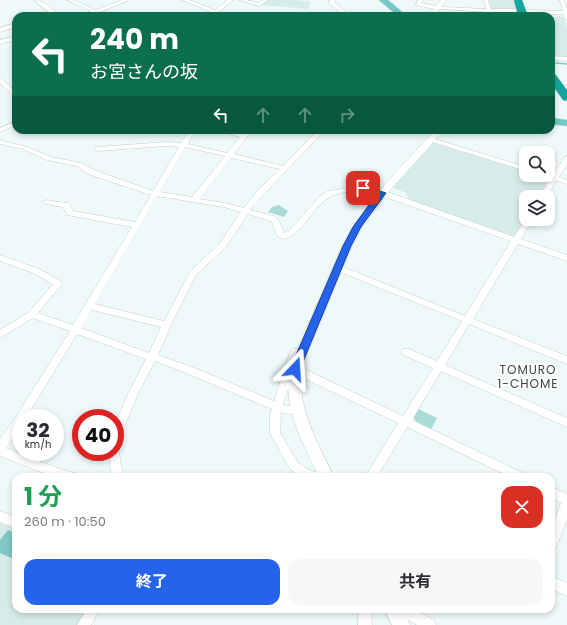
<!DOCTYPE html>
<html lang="ja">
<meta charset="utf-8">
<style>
body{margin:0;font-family:Poppins,"Noto Sans JP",sans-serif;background:#f7f7f7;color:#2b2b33;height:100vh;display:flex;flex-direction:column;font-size:15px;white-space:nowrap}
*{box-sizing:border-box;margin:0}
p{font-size:13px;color:#7c7c81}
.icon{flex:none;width:22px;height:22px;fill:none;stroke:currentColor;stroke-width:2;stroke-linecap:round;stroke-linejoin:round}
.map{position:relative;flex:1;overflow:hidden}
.details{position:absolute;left:12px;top:473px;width:543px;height:140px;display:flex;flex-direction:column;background:#fff;border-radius:12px;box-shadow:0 2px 6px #0003}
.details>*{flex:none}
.banner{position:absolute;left:12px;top:12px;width:543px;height:122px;border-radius:12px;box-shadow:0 2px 6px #0003;background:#0b6e4f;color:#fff;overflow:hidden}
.buttons{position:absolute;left:519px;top:146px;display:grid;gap:8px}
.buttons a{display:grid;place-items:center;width:36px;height:36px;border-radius:8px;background:#fff;box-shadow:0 2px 6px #0003;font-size:20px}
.speed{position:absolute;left:12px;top:409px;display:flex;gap:8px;font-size:20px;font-weight:700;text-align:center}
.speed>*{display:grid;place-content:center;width:52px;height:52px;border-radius:50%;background:#fff;box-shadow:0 2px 6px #0003;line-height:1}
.speed small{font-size:10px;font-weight:400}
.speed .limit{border:6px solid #d22;background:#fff;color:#111}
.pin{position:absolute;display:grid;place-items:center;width:34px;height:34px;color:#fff;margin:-17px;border-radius:8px;box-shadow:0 2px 6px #0006}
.me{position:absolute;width:44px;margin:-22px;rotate:20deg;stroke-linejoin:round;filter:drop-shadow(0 0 3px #0008)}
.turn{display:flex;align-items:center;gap:14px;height:84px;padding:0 12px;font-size:18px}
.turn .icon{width:52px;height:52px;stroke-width:2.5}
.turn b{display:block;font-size:28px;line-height:34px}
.lanes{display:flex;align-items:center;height:38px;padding:0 12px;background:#0003;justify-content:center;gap:20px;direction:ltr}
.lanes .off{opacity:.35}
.round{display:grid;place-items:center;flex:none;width:42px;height:42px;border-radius:12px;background:#f7f7f7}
.head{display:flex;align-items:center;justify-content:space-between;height:68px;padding:0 12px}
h1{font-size:24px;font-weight:700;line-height:30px;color:#1e9e55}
.primary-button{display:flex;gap:8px;margin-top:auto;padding:8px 12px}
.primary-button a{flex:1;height:46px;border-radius:12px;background:#2563eb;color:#fff;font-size:16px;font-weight:700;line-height:46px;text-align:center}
.primary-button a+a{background:#f7f7f7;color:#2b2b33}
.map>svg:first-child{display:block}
.built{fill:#d7ecea}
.green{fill:#abdbd7}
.water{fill:#80c8c3}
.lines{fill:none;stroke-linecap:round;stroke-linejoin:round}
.stream{stroke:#80c8c3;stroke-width:1.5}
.street-casing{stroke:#c3cfce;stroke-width:1}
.secondary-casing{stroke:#c3cfce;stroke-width:1}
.primary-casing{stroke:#d3d4d4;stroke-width:1}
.highway-casing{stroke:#d3d4d4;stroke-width:1}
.street{fill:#fff;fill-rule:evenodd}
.secondary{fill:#fff;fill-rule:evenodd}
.primary{fill:#73c8c5;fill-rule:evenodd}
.highway{fill:#16a49e;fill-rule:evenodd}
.route{fill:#2563eb;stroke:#184099}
.labels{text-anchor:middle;stroke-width:4;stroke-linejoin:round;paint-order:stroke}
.neighbourhood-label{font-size:12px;letter-spacing:1px;fill:#3d4746;stroke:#fff}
</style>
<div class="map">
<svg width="567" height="625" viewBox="0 0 567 625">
<rect width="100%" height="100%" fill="#edfaf9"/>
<g class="built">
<path d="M267,0H297L311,2L308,9L261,5Z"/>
<path d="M488,0H513L516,9L492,10L491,9Z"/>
<path d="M551,17H564L567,27V59L551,56Z"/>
<path d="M434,143L526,171V175H540L551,178L541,197H526V219L515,237H513L411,202L406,193L392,187Z"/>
<path d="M0,522L16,529V609H89L79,625H0Z"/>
</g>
<g class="green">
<path d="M279,205L288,211L284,217L268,212L272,207Z"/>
<path d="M418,409L437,418L431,430L416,423L414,417Z"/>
</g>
<path class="water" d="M8,530L16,534V560L0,553V540Z"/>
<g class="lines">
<path class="stream" d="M556,63L567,64"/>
<defs>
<g id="street">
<path d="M34,0C43,0 53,8 59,16H53Z"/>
<path d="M67,0H73L96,10L122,0H129L100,12L109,16H102L95,13L88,16H80L91,11Z"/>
<path d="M182,0H189L215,10L228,0H233L214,16L209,15L212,12Z"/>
<path d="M239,0H246L258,3L263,0H268L259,6Z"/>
<path d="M330,0H335L334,2L345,11L342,14L348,16H314L317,14H337L339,11L329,3Z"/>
<path d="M418,0H423L421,3L436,6L441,0H446L441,7H444L486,9L484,0H488L491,9H521L524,11L521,13L492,12V16H488L487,12L439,9L437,12L438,16H432L431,12L434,9L416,5Z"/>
<path d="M560,0H564L567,9V20L565,19L563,14H527L524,12L527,10L563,11Z"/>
<path d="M273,14H282L285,16H270Z"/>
<path d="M16,23V27L0,32V28Z"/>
<path d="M16,36V40L0,44V40Z"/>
<path d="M551,56L567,57V61L551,60Z"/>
<path d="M0,77L16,92V98L0,83Z"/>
<path d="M566,85H567V89L563,87Z"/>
<path d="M16,121V125L0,132V128Z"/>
<path d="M189,130H195L188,144L227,153L240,137L213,130H225L243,134L246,130H252L234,154L283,166L318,130H325L263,195L250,210L274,216L279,221L284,233L290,230L319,197L328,191L363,186L385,191L514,237L526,218V219H533L521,239L567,255V261L518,244L473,319L567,356V364L469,324L445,365L567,418V427L441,371L412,420L525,474L527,477H510L407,427L377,477H365L398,423L293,373L283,405L300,407L301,410L300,413L287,414L281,412L280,433L298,463L309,470L322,474L324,477H301L290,469L270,433V415L272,409L186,373L155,361L138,394L119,439L115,440V424L128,394L146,359L77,334L26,418H21V426L6,448L57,468L77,474L79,477H54L0,456V439L17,415L70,331L33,318L0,338V330L29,312L53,284L33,273L0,261V255L39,269L61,281L62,283L61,285L38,313L73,325L132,227L67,215L63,207L46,204L42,202L46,200L66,203H69L73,211L135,222L151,195L88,174L77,166L47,160L23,149L0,144V140L27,147L51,157L81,163L94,170L153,191L179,147L166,146L98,151L95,149L98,147L166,142L181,143ZM185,147L225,156L192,197L160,192ZM231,158L280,169L257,191L244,208L225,203L199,199ZM363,190L379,195L511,241L465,316L341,266L338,265L334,268L335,270L462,321L437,361L409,349H403L401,352L403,355L433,368L403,416L296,365L300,352L298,349H292L290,352L274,401L192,367L158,355L171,325L196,275L226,247L248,214L268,220L272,222L277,236L284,239C306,232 312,205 332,196C340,191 354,192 363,190ZM157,196L224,207L241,212L220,243L190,272L164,321L95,304ZM92,310L161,327L149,353L81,328Z"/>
<path d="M431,138L526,167V171L429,141L428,140Z"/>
<path d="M567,156V164L559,177L567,180V184L556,181L547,197H539L550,179L541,175H548V174L553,175L565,157Z"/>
<path d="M115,448L118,449L119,452L123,477H111L109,452H115Z"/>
<path d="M551,487L567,494V519L555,550L551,552V530L561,503L551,498Z"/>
<path d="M0,511L16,517V528L0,522Z"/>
<path d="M551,576L567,583V596L551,589Z"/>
<path d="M87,609H100L91,625H77Z"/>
<path d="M359,609H371L372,625H358Z"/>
<path d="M396,609H414L434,620L436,625H417L397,614Z"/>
</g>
<g id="secondary">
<path d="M435,130H444L386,195L362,228L352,246L301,369C298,412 317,440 334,477H319C302,441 284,411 289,369L342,246C365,202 401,167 435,130Z"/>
<path d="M384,609H402L410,625H392Z"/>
</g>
<g id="primary">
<path d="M379,0H388L407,16H398Z"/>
<path d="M551,118L567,120V126L551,124Z"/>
</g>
<g id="highway">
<path d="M514,0H522L528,16H518Z"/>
<path d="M551,73L555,74L567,90V101L563,100L551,83Z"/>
</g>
</defs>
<use href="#street" class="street-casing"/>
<use href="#secondary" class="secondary-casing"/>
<use href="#primary" class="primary-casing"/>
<use href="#highway" class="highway-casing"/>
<use href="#street" class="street"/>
<use href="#secondary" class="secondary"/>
<use href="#primary" class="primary"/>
<use href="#highway" class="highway"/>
</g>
<path class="route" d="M363,186L386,193L361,227L351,246L300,369L299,371H292L290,369L343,246L353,227L377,194L360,190L359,188Z"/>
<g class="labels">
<g class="neighbourhood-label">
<text x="528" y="374">TOMURO<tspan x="528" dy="14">1-CHOME</tspan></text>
</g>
</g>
</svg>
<div class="buttons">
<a><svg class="icon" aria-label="search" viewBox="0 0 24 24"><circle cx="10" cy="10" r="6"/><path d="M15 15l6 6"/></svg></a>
<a><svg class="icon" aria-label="layers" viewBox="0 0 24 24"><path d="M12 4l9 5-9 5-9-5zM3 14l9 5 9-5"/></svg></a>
</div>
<div class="speed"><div>32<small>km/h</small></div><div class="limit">40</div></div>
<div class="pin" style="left:363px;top:188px;background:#d93025"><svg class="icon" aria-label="arrive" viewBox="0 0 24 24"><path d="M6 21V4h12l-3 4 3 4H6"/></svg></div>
<svg class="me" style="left:295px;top:369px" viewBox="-20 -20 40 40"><path d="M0-17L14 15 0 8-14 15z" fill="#2563eb" stroke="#fff" stroke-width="4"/></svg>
<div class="banner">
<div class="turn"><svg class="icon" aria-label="left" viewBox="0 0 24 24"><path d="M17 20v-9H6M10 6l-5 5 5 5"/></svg><div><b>240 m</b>お宮さんの坂</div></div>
<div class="lanes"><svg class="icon" aria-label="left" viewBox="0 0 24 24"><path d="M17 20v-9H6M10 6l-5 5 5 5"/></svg><svg class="icon off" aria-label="ahead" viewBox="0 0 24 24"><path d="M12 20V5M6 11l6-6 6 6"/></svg><svg class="icon off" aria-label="ahead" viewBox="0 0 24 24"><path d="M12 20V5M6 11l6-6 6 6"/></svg><svg class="icon off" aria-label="right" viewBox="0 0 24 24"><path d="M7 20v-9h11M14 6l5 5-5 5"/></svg></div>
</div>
<section class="details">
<div class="head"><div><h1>1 分</h1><p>260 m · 10:50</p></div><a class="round" style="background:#d93025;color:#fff"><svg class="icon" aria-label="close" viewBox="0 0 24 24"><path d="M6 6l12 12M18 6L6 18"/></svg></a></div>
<div class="primary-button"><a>終了</a><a>共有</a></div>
</section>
</div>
